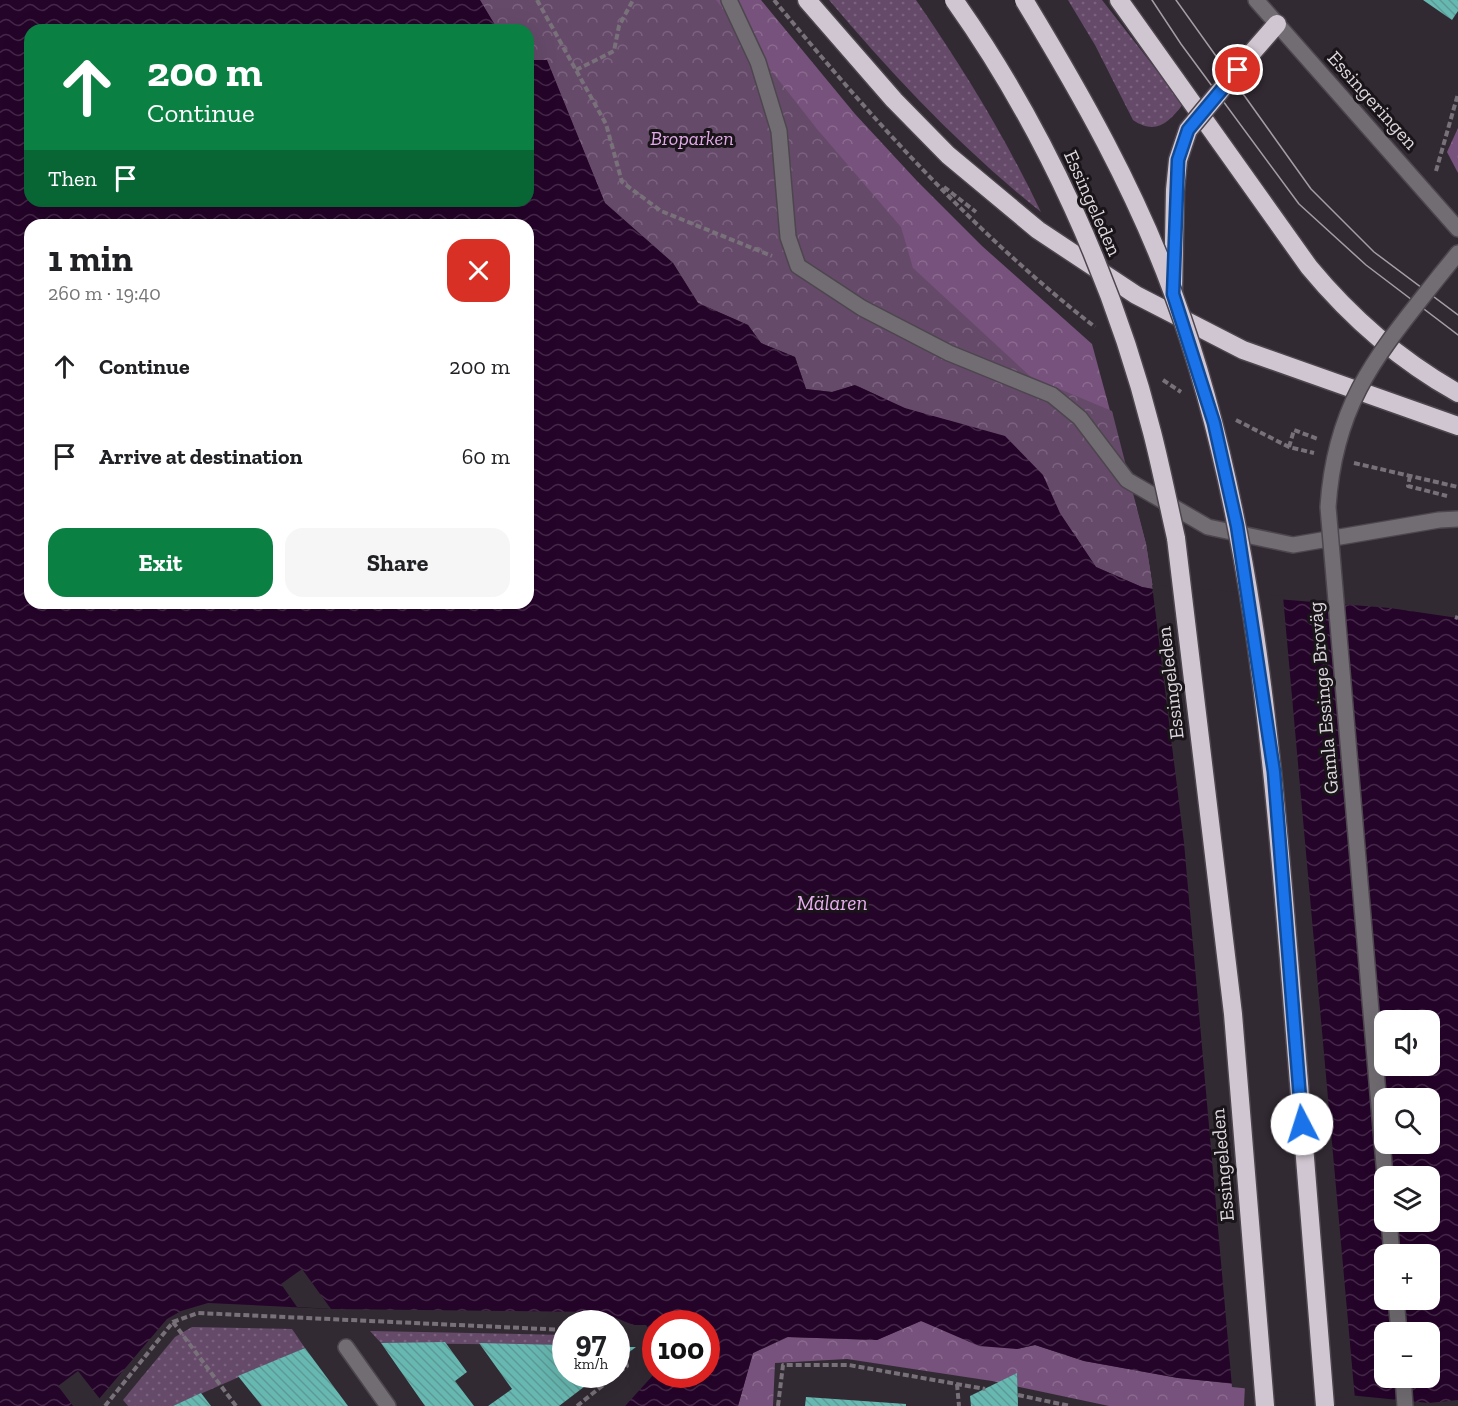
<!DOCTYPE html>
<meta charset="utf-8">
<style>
body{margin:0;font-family:"Zilla Slab",serif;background:#f6f6f6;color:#202124;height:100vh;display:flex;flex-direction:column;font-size:22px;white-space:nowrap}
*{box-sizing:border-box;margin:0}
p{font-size:20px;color:#757577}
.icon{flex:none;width:33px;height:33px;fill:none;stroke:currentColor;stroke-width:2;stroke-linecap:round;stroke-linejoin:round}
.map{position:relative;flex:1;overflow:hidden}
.details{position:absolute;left:24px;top:219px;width:510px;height:390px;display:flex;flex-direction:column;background:#fff;border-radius:18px;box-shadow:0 6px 24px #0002}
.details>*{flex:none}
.banner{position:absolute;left:24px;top:24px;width:510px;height:183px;border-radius:18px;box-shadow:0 6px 24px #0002;background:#0b8043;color:#fff;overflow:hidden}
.buttons{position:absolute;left:1374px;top:1010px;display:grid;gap:12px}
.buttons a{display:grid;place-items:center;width:66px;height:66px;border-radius:12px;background:#fff;box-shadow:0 6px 24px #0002;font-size:30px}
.speed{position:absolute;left:552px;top:1310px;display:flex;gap:12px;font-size:30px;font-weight:700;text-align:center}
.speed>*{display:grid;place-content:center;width:78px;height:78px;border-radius:50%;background:#fff;box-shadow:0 6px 24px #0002;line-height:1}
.speed small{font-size:15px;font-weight:400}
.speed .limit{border:9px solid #d22;background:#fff;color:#111}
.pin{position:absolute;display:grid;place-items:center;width:51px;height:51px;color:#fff;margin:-26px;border:3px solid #fff;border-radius:50%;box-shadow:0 2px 6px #0007}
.me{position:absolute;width:66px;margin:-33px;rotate:355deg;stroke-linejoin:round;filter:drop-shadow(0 0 4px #0008)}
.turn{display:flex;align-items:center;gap:21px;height:126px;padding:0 24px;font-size:27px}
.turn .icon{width:78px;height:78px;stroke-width:2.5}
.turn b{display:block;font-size:42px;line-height:51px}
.then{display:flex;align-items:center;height:57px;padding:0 24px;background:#0003;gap:12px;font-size:22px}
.round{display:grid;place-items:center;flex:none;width:63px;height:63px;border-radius:18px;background:#f6f6f6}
.head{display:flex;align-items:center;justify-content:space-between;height:102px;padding:0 24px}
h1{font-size:36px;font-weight:700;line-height:45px}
.primary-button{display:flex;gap:12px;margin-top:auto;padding:12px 24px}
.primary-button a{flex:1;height:69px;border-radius:18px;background:#0b8043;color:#fff;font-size:24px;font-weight:700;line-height:69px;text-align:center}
.primary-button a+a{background:#f6f6f6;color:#202124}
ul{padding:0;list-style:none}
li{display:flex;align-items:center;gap:18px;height:90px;padding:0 24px}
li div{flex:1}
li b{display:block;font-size:22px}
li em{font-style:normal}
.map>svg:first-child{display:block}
.grass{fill:url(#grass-dots)}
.forest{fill:url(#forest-crowns)}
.park{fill:url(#park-crowns)}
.water{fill:url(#water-waves);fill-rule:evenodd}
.pier{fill:#322a33}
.building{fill:url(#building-back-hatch)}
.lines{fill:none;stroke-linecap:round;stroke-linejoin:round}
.minor-casing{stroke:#4d464e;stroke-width:18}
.highway-casing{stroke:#4d464e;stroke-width:21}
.path{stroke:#787179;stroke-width:4;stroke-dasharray:6 3;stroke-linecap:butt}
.minor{stroke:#716d72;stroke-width:15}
.highway{stroke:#d0c6d1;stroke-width:18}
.tram{stroke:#a39da4;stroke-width:1.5}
.minor-bridge-casing{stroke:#4d464e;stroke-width:18;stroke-linecap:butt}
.highway-bridge-casing{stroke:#4d464e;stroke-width:21;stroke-linecap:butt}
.minor-bridge{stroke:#716d72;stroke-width:15}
.highway-bridge{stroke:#d0c6d1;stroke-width:18}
.route-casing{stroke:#114b97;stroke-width:15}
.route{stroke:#1a73e8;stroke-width:10}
.labels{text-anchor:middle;stroke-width:6;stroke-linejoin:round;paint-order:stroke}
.street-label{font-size:20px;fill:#dcd7dd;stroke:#181418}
.park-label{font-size:20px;font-style:italic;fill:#e4a9ea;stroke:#181418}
.water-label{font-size:21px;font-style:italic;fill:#e9aef0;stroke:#181418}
</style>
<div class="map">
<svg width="1458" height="1406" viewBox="0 0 1458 1406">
<defs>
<pattern id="grass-dots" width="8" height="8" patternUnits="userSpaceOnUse" patternTransform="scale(1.5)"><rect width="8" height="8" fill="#664a6a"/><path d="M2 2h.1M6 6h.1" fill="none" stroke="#7b637f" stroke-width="1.8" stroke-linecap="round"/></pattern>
<pattern id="forest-crowns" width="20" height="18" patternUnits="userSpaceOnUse" patternTransform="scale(1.5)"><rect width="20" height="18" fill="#77527c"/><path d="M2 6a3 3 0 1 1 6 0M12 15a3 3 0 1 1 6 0" fill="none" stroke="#8a6a8e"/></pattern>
<pattern id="park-crowns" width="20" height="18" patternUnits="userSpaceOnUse" patternTransform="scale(1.5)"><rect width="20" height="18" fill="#664a6a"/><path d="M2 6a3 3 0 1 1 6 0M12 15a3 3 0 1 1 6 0" fill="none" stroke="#7b637f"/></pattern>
<pattern id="water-waves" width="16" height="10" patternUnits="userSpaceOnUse" patternTransform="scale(1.5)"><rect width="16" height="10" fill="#25042a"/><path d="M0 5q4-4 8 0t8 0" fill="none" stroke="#442848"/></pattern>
<pattern id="building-back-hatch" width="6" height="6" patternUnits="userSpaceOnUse" patternTransform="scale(1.5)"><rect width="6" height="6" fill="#67b8b1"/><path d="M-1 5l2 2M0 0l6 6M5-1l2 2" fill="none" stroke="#5e9a95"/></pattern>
</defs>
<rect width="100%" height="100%" fill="#322a33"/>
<g class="grass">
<path d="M829,0H916C963,68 1005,137 1041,212C962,149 894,77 829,0Z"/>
<path d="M1068,0H1102L1183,104C1168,124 1155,135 1133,120L1095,45Z"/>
<path d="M192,1327L292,1329L305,1348L173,1406H128L123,1400L175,1337Z"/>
<path d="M370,1331L565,1335V1345L381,1343Z"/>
</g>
<g class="forest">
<path d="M480,0H761L855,114L917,181L982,246L1092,344L1146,544L1153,589L605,203L547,60H528V30H498Z"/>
<path d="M1458,128V173L1447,152Z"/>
<path d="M921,1321L1017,1349L1035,1345L1084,1361L1178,1378L1245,1385L1244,1406H1109L992,1381L847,1359L775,1363L773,1406H738L753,1353L788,1337L877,1340Z"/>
</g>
<path class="park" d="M480,0H716L817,129L901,227L913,268L1031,377L1112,411L1146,544L1153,589L1142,587L1096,567L1060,513L1043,475L946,419L905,408L855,385L832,392L806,389L795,357L761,343L748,325L698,303L673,263L605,203L547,60H528V30H498Z"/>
<path class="water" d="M0,0H480L498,30H30V201H528V60H547L605,203L673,263L698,303L748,325L761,343L795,357L806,389L832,392L855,385L905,408L1005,436L1043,475L1060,513L1096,567L1142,587L1153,589L1390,608L1458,618V1400L1429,1403L1178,1378L1084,1361L1035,1345L1017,1349L979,1346L921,1321L877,1340L787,1337L753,1353L738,1406H625L655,1373L706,1374V1323H656L655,1338L646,1325H633L602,1312L331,1309L208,1303L181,1311L167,1319L93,1406H0ZM30,225H528V603H30ZM1384,1020H1430V1065H1384ZM1384,1098H1430V1143H1384ZM1384,1176H1430V1221H1384ZM1384,1254H1430V1299H1384ZM1384,1332H1430V1377H1384Z"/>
<g class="pier">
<path d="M1152,585L1283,596L1355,1399L1232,1387L1184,843Z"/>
<path d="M302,1269L331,1309L297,1307L281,1284Z"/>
<path d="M656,1370L625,1406H622L653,1371Z"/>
<path d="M78,1371L100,1399L93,1406H73L58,1386Z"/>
</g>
<g class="building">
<path d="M1423,0H1458V11L1452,20Z"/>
<path d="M445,1342L467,1372L455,1381L474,1406H425L381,1343Z"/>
<path d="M479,1343L566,1345V1374H601L559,1406H488L512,1389Z"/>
<path d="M616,1346L619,1347H636L616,1362Z"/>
<path d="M305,1348L348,1406H262L238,1376Z"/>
<path d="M1017,1373L1018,1406H971L970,1396Z"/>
<path d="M201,1393L211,1406H173Z"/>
<path d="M806,1397L906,1404V1406H805Z"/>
</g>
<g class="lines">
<defs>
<g id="minor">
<path d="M729,0L758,62L779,131L788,237L798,266L862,308L949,353L1052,395L1080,418L1127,480L1208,527L1293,545L1439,520L1458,519"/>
<path d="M1256,0L1458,229"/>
<path d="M1441,274L1458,253"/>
<path d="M1389,1221L1392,1254"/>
<path d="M1396,1299L1399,1332"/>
<path d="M346,1347L388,1406"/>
<path d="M1403,1377L1405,1406"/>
</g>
<g id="highway">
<path d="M807,0L894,100L948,155L1038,230L1136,295L1243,350L1458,426"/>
<path d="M1119,0L1309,267C1352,319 1399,360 1458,393"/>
<path d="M1250,55L1277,24"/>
<path d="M1173,294L1175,190"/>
<path d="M1176,538L1233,1014L1265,1406"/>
</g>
</defs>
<use href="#minor" class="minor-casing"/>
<use href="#highway" class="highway-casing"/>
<g class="path">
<path d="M537,0L606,124L622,182L661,211L772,256"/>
<path d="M774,0C871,118 974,233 1095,327"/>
<path d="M576,70L614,51L619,26L633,0"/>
<path d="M1436,171L1458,94"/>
<path d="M944,187L976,212"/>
<path d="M1163,380L1181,392"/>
<path d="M1236,420L1289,447L1314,453"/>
<path d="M1289,447L1294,430L1318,439"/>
<path d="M1354,463L1458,487"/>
<path d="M1410,476L1408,486L1447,496"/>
<path d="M1455,617L1458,618"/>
<path d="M173,1322L236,1406"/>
<path d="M616,1344L619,1347"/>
<path d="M957,1384L959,1406"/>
<path d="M1018,1395L1070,1406"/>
<path d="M105,1406L173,1322L198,1313L566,1330"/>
<path d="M577,1406L627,1366L624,1356"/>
<path d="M778,1406L783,1365H849L985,1389"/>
</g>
<use href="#minor" class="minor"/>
<use href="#highway" class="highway"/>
<g class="tram">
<path d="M1152,0L1181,44L1299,204L1366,265L1458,335"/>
<path d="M1176,0L1311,189L1374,252L1458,315"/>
</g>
<defs>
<path id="minor-bridge" d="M1385,1176L1328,507C1335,401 1378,354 1441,274"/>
<g id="highway-bridge">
<path d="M954,0C1044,127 1114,281 1152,432C1161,467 1168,503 1176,538"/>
<path d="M1024,0C1081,94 1135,189 1173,293C1249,499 1270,729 1288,947C1300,1100 1312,1253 1325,1406"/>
<path d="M1175,190L1178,160L1188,130L1250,55"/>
</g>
</defs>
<use href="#minor-bridge" class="minor-bridge-casing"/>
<use href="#highway-bridge" class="highway-bridge-casing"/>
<use href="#minor-bridge" class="minor-bridge"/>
<use href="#highway-bridge" class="highway-bridge"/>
</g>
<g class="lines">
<defs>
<path id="route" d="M1238,70L1188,130L1178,160L1173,294L1214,423L1237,526L1274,772L1302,1124"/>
</defs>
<use href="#route" class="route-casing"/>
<use href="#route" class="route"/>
</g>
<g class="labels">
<g class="street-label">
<text transform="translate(1373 100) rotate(48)" y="7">Essingeringen</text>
<text transform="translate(1093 203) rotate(66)" y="7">Essingeleden</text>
<text transform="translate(1170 683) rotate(-97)" y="7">Essingeleden</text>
<text transform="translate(1323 698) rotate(-95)" y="7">Gamla Essinge Broväg</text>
<text transform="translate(1222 1165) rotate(-95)" y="7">Essingeleden</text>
</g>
<g class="park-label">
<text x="692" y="145">Broparken</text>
</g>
<g class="water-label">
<text x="832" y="910">Mälaren</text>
</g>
</g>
</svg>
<div class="buttons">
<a><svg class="icon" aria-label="sound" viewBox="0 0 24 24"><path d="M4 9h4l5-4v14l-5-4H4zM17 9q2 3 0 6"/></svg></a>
<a><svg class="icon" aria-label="search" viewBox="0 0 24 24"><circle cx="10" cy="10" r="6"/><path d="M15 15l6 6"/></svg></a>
<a><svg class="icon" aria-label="layers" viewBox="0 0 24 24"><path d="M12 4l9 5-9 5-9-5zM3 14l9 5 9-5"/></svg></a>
<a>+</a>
<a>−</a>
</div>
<div class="speed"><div>97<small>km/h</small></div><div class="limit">100</div></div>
<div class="pin" style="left:1238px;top:70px;background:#d93025"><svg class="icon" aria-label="arrive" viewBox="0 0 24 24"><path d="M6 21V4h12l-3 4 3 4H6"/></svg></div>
<svg class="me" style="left:1302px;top:1124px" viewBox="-20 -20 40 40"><circle r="19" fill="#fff"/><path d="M0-13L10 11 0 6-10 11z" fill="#1a73e8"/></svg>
<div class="banner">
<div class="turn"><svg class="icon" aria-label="ahead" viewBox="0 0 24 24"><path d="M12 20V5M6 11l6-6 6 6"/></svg><div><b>200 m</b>Continue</div></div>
<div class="then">Then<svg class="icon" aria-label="arrive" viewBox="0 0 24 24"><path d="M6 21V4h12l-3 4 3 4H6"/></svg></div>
</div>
<section class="details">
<div class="head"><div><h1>1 min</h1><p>260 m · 19:40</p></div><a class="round" style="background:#d93025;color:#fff"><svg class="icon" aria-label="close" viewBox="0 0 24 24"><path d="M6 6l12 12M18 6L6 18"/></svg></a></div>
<ul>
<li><svg class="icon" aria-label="ahead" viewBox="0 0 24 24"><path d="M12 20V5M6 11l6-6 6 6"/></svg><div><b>Continue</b></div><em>200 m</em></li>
<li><svg class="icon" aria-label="arrive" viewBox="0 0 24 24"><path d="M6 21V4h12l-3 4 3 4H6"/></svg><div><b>Arrive at destination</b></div><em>60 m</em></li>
</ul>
<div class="primary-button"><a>Exit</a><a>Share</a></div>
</section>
</div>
